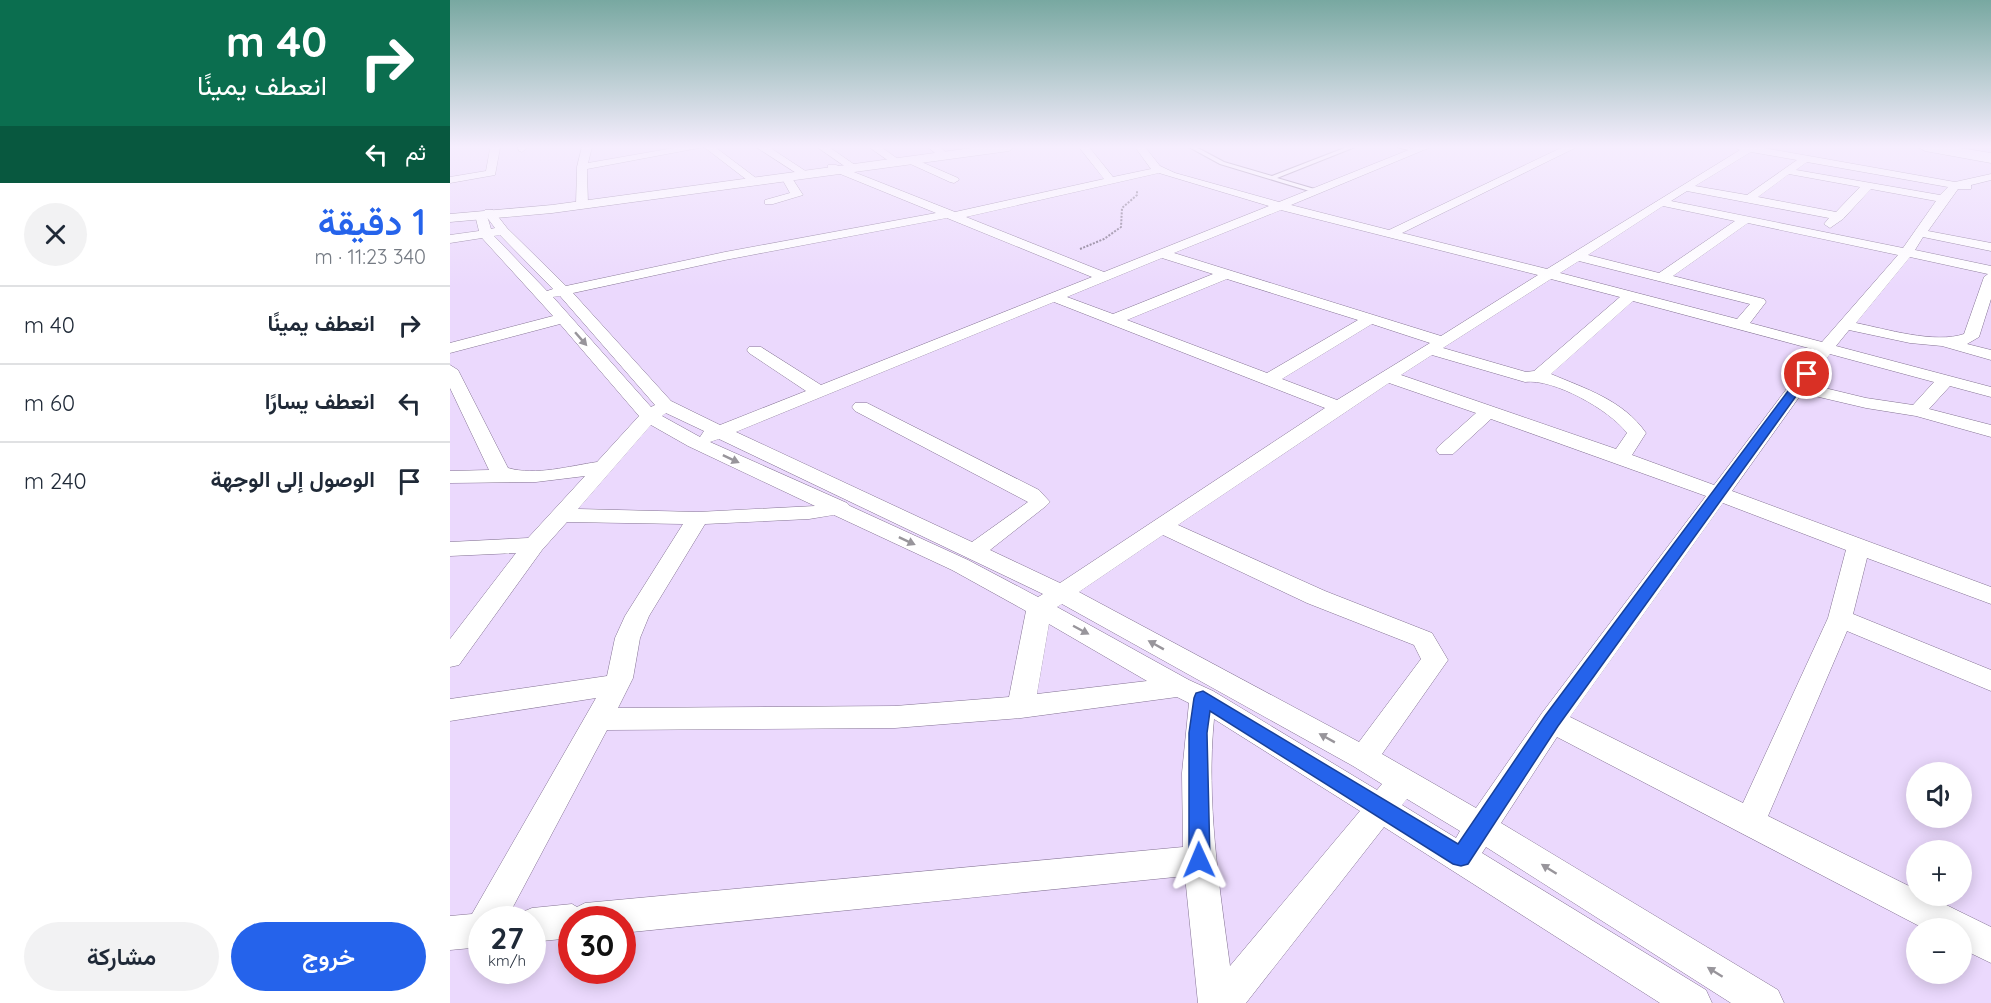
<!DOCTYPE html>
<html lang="ar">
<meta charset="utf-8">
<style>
body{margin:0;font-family:Quicksand,Vazirmatn,sans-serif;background:#f2f2f3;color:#1f2937;direction:rtl;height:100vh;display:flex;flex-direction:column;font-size:22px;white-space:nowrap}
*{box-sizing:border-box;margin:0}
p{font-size:20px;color:#747a83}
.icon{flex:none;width:33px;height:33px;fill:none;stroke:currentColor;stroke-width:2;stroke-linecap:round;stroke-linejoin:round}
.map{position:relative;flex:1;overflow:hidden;direction:ltr}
.sheet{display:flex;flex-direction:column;background:#fff;width:450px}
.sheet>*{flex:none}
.top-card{background:#0b6e4f;color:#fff;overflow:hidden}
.fabs{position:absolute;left:1456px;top:762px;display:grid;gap:12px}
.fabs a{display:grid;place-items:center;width:66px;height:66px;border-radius:50%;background:#fff;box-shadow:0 3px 15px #0003;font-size:30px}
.speed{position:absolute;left:18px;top:906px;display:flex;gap:12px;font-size:30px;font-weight:700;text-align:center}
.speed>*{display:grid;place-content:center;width:78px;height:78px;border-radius:50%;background:#fff;box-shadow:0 3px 15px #0003;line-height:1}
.speed small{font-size:15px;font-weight:400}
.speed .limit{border:9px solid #d22;background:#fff;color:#111}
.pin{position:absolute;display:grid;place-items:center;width:51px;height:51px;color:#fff;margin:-26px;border:3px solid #fff;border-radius:50%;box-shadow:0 2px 6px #0007}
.me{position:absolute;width:66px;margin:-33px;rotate:359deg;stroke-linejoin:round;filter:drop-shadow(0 0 4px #0008)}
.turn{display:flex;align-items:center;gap:21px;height:126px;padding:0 24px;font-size:27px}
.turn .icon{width:78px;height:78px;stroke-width:2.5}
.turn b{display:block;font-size:42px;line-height:51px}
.then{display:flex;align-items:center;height:57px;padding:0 24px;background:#0003;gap:12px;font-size:22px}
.round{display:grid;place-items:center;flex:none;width:63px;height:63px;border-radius:32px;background:#f2f2f3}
.head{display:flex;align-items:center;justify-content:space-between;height:102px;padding:0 24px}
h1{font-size:36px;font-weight:600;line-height:45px;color:#2563eb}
.cta{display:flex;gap:12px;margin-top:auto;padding:12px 24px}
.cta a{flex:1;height:69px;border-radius:36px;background:#2563eb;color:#fff;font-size:24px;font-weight:600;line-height:69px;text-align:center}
.cta a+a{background:#f2f2f3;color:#1f2937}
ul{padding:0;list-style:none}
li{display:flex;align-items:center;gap:18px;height:78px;padding:0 24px;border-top:2px solid #e0e1e3}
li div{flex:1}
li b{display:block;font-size:22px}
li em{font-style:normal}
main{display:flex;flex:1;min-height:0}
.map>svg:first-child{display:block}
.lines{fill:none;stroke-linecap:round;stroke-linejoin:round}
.service-casing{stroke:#847393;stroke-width:2}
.minor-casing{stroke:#847393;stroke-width:1}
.tertiary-casing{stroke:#847393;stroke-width:1}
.primary-casing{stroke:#847393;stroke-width:1}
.path{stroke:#7d7188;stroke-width:2;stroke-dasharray:2 1.5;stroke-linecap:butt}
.service{fill:#fff;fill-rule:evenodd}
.minor{fill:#fff;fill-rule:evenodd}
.tertiary{fill:#fff;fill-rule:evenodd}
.primary{fill:#fff;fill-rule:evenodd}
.oneway{fill:#98959b}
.route{fill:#2563eb;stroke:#184099;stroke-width:1.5}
</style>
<main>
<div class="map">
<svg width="1541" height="1003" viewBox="0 0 1541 1003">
<rect width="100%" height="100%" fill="#ebd9fd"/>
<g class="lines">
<defs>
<g id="service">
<path d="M739,147H746L774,162L822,176L897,147H905L827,178L868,190V192L866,193L770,164Z"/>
<path d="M947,147H957L968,151L966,152Z"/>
</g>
<g id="minor">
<path d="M37,147L50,148L45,175L0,183V177L36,171L40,149Z"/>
<path d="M68,147H78L72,152L69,151Z"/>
<path d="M132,147H142L138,163L229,147H265L306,178L305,180H297L254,147L137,169L138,205L132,208L126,205L127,167Z"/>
<path d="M306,147H319L360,174L351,176Z"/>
<path d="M367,147H379L405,165L396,167Z"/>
<path d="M419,147H431L448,159L439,161Z"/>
<path d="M478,147H490L500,156L491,158Z"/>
<path d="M629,147H639L663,177L701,169L685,147H695L710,166L725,173L829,202L966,147H981L841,205L939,230L1113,147H1127L952,233L1097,269L1290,150L1284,147H1308L1505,182L1541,174V180L1521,185V189H1508L1478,231L1541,243V251L1473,237L1465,250L1541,266V299L1529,337L1517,344L1541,350V360L1492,346L1460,343L1399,330L1386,346L1541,387V397L1500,386L1479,409L1541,425V437L1466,416L1416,408L1352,393L1282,491L1541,587V604L1417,558L1403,614L1541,670V691L1397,631L1318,816L1467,890V896H1478L1541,927V963L1512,949V928H1473L1107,737L1051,823L1328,990L1334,1003H1281L1036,847L1032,853L1256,990L1262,1003H1210L934,827L796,1003H748L735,876L172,933V920H122V938L82,942V920H67L70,913L82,908L122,904L127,907L135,903L733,847L732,773L739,703L727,697L571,718L445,728L157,730L56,920H32V947L0,950V916L22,914L146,698L0,721V699L157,676L165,638L175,616L233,524L117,522L92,550L9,665L0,667V639L66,553L0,556V542L78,538L135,476L86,482L0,483V471L39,470L0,388V365L8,370L58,468C86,476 119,466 147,462L189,416L110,324L0,353V343L103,316L32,238L0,243V235L29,231L26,219L32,215L38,219L41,229L45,228L33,212L35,210H43L57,228L116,286L275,252L486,213L378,169V165H386L505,212L654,179ZM1301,152L1347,160L1297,195L1245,186ZM1357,162L1498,187L1490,195L1346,170ZM709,173L819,206L654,272L516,217ZM1339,174L1410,187L1386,212L1308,197ZM1421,189L1486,201L1453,248L1221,201L1237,191L1379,218L1374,224L1380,228L1393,219ZM1213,206L1285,221L1209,273L1138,255ZM831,210L1088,275L991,336L724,253ZM497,218L642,277L371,385L311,347H299L297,350L299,353L356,391L270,425L221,401L123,293L275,260ZM1298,223L1448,255L1372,342L1300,323L1316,302L1314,299L1223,276ZM50,235L103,289L97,291L44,236ZM1460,257L1538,274L1534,277L1514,334C1485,344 1436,329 1406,323ZM712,258L763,274L663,314L617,297ZM1129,261L1300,304L1287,319L1110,273ZM777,279L908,320L817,373L677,320ZM1101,279L1170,297L1084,371L1076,372L993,348ZM110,296L205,405L201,407L103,297ZM1183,301L1366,350L1264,485L1182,455L1196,433C1173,400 1136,389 1101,374ZM604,302L875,408L610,583L540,550L596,506L600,502L589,490L417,403H405L402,407L405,411L578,502L522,542L286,432ZM922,324L980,343L887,400L832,379ZM1380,354L1484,382L1463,405L1416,398L1358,384ZM982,355L1075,382C1103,378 1160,410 1177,433L1166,449L951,375ZM939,383L1026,413L989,446L986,450L989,454H1003L1041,419L1256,496L1092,713L1026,808L932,754L998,660L982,633L875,591L728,525ZM216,413L218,414L254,431L250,437L212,416ZM201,425L238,446L365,506L248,512L128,509ZM269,439L593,594L588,597L518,560L400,506L397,503L260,442ZM1273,503L1396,550L1378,618L1293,803L1120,717ZM384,515L502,570L576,611L559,697L445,706L168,708L183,678L190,638L199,616L255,524L359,519ZM713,535L857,603L964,645L971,659L909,742L629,592ZM612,604L903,766L932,784L927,790L763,691L739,680L607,607ZM599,624L697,681L587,694ZM764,719L910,811L780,966C769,884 756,801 764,719ZM957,799L1010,831L1006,838L952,805Z"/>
<path d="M460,157L508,178L509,180L504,183L500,182L456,162L455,160Z"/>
<path d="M336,174L340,175L353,195L323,204H315V200L340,193L331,177Z"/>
</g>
<path id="tertiary" d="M529,147H565L559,151L102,213L0,222V214L102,205Z"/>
<path id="primary" d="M1468,147H1504L1541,153V163L1475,151Z"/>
</defs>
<use href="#service" class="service-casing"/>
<use href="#minor" class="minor-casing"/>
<use href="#tertiary" class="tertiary-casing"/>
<use href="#primary" class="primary-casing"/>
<path class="path" d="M630,249L654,239L671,227L672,208L687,195V191"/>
<use href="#service" class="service"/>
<use href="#minor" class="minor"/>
<use href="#tertiary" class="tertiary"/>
<use href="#primary" class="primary"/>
</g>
<defs><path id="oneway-solid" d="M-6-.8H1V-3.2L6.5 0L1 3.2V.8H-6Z" transform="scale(1.5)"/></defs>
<g class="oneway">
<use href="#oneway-solid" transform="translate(131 339) rotate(49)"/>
<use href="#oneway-solid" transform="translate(281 459) rotate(25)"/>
<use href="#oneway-solid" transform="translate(457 541) rotate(25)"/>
<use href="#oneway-solid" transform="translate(631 630) rotate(28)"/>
<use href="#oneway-solid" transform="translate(706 645) rotate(-151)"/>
<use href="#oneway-solid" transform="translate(877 738) rotate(-151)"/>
<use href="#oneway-solid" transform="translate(1099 869) rotate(-148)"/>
<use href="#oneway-solid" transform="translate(1265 972) rotate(-148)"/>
</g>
<linearGradient id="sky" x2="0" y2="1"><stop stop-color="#78a8a1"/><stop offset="0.51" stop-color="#f6eefe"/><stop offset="1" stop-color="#f6eefe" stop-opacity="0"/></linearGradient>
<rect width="1541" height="288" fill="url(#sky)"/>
<path class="route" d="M1353,371H1357L1362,374L1108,726L1018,864L1011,866L1003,864L760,711L757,733L760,860L757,866L749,869L742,866L739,860V733L744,698L746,693L753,691L1008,844L1095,716Z"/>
</svg>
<div class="fabs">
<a><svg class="icon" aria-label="sound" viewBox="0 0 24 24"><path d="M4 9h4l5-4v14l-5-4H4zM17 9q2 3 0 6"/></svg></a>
<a>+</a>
<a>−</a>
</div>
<div class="speed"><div>27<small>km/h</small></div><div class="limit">30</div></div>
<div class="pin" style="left:1357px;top:374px;background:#d93025"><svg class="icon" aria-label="arrive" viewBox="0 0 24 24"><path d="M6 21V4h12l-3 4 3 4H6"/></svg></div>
<svg class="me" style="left:749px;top:860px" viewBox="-20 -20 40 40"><path d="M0-17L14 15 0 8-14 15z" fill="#2563eb" stroke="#fff" stroke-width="4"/></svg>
</div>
<section class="sheet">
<div class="top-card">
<div class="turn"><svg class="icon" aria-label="right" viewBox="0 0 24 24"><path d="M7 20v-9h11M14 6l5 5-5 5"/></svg><div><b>40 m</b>انعطف يمينًا</div></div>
<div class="then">ثم<svg class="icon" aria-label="left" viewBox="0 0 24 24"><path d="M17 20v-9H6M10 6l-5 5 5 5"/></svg></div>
</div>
<div class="head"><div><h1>1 دقيقة</h1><p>340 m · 11:23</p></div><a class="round"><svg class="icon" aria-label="close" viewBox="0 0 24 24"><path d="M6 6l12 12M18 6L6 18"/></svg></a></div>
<ul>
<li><svg class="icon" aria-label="right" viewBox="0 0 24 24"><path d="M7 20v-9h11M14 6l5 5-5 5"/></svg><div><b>انعطف يمينًا</b></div><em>40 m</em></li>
<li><svg class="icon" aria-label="left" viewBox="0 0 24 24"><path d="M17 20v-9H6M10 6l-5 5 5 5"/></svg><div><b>انعطف يسارًا</b></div><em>60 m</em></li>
<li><svg class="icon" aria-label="arrive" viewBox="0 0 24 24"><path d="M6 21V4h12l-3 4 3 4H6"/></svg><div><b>الوصول إلى الوجهة</b></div><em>240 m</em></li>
</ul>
<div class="cta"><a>خروج</a><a>مشاركة</a></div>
</section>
</main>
